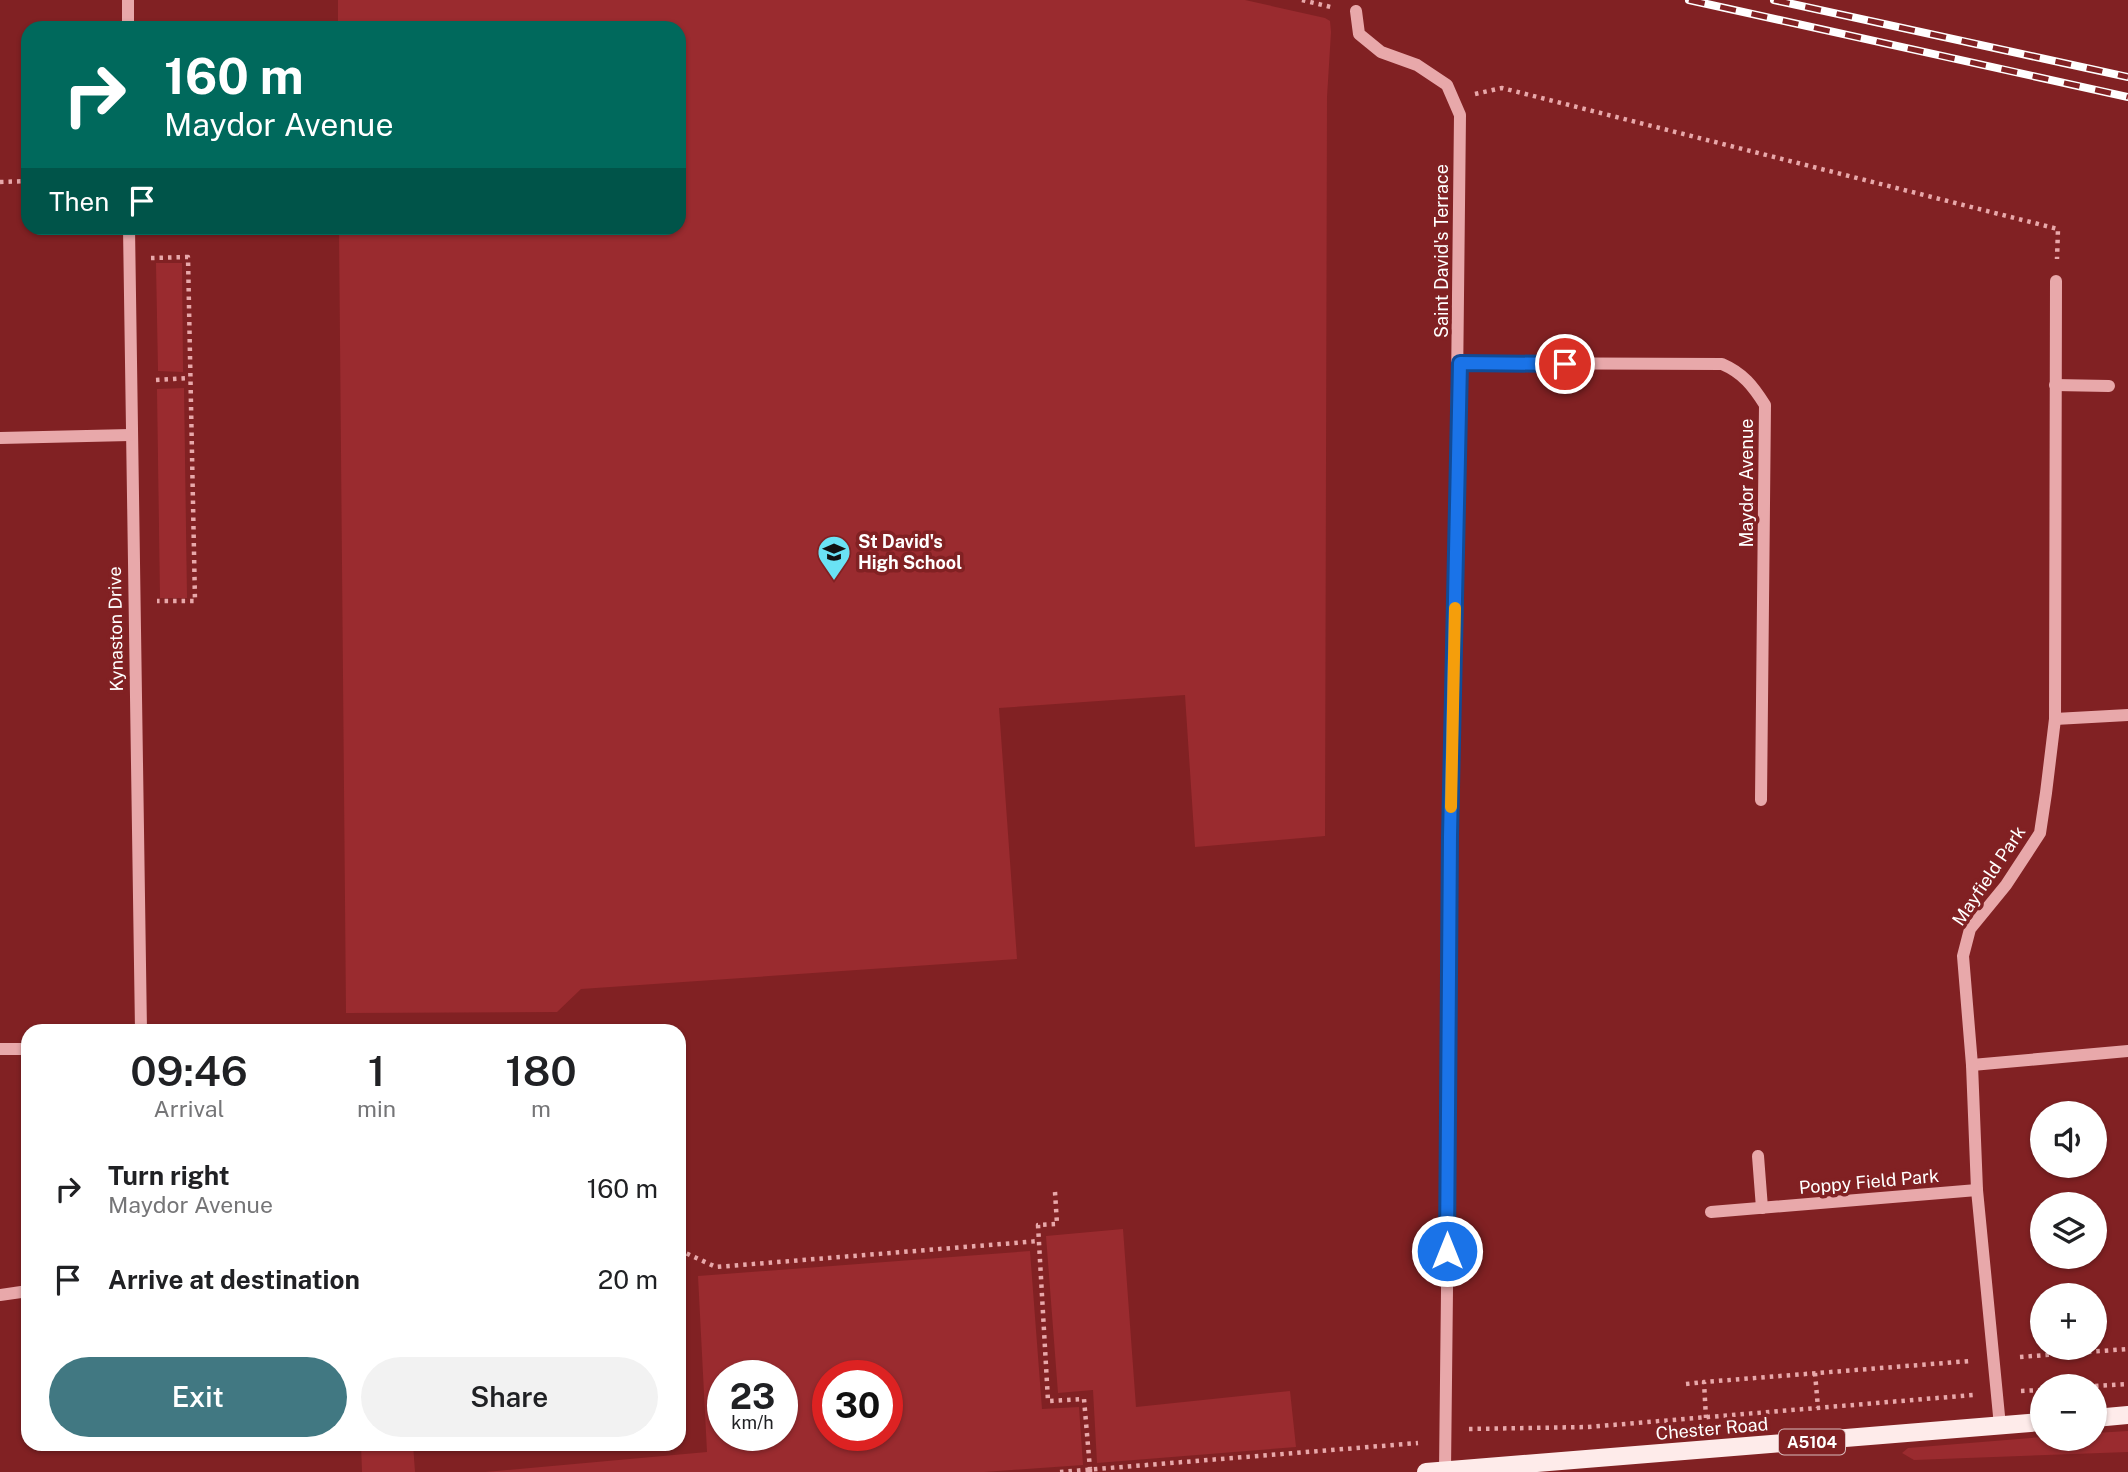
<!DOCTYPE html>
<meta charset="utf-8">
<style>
body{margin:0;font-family:"Public Sans",sans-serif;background:#f2f2f2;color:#202124;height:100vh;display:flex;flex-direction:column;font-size:26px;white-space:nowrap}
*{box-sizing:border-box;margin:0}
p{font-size:23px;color:#757577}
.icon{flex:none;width:38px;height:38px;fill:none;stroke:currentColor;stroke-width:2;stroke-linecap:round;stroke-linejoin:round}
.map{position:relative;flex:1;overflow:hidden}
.panel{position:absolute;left:21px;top:1024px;width:665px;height:427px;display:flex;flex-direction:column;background:#fff;border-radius:21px;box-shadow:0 2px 5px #0004}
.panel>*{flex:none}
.hud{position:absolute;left:21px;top:21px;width:665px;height:214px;border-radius:21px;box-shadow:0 2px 5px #0004;background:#00695c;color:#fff;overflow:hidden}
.tools{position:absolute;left:2030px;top:1101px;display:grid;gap:14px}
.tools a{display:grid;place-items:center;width:77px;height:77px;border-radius:50%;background:#fff;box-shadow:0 2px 5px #0004;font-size:35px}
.speed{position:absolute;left:707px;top:1360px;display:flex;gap:14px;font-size:35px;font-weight:700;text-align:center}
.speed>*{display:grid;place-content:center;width:91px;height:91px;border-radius:50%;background:#fff;box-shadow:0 2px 5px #0004;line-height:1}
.speed small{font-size:18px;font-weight:400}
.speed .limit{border:10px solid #d22;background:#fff;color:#111}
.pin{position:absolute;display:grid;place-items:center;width:60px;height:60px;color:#fff;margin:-30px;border:4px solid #fff;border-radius:50%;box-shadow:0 2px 7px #0007}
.me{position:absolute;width:77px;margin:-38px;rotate:0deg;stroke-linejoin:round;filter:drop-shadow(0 0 5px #0008)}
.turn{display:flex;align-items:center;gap:24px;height:147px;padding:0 28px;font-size:32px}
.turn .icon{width:91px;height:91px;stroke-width:2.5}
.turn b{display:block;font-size:49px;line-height:60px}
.then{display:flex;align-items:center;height:66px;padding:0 28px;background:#0003;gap:14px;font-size:26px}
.eta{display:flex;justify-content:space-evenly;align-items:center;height:119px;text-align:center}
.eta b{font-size:42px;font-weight:600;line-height:49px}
.button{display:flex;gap:14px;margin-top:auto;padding:14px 28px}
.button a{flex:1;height:80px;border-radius:42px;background:#417882;color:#fff;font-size:28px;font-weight:600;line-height:80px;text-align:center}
.button a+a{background:#f2f2f2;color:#202124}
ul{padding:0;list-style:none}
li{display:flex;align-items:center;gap:21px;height:91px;padding:0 28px}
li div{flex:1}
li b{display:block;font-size:26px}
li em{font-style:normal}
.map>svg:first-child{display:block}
.green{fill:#9a2b2f;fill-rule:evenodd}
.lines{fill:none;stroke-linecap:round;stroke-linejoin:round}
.path{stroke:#e8a8aa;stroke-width:4.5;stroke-dasharray:3.5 5;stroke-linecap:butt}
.minor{stroke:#e8a8aa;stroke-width:12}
.major{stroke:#feebea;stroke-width:18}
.rail-casing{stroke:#fff;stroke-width:8}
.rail{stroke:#812123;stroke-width:5;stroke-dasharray:16;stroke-linecap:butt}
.path-bridge{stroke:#e8a8aa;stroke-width:4.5;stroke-dasharray:3.5 5;stroke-linecap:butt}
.route-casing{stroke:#114b97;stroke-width:18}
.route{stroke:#1a73e8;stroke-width:12}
.slow{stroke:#f59e0b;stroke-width:12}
.labels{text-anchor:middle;stroke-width:7;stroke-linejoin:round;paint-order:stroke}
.shield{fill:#812123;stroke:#d9bcbd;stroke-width:2}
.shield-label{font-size:16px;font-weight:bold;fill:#fff}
.street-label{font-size:18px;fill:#fff;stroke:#812123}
.poi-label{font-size:18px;font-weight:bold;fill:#fff;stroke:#812123;text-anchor:start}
</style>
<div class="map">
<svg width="2128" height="1472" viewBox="0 0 2128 1472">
<rect width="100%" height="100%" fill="#812123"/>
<g class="green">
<path d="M338,0H1245L1325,18L1330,21L1331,32L1327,97L1325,836L1195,847L1185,695L999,708L1017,959L581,989L557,1012L346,1013L339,228H679V28H338Z"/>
<path d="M156,263H182L183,372L158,371Z"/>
<path d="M184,388L187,598H160L157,389Z"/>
<path d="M1123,1229L1136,1407L1290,1391L1296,1447L1097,1463L1093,1390L1058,1393L1046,1236Z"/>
<path d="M1030,1251L1042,1409L1079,1407L1083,1465L984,1472H485L707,1452L698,1276ZM723,1376H782V1435H723ZM828,1376H887V1435H828Z"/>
<path d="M2128,1431V1452L1914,1460L1902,1453L1908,1448L2042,1437L2095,1438V1433Z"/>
<path d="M361,1444H413L415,1472H362Z"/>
</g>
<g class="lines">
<g class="path">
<path d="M1302,0L1335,8"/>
<path d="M1475,94L1502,88L2058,229L2057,259"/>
<path d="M0,182L28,181"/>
<path d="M151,258L188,257L195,601H157"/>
<path d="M156,380L190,378"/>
<path d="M1055,1192L1057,1224L1038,1225L1048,1401L1084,1399L1090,1469"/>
<path d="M679,1250L716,1267L1039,1241"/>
<path d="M2020,1357L2128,1349"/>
<path d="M1815,1373L1818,1408"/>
<path d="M1686,1384L1704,1382"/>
<path d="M2095,1386L2128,1384"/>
<path d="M2021,1391L2042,1390"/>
<path d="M1706,1418L1704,1382L1970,1361"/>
<path d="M1469,1429L1588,1427L1973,1395"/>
<path d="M1060,1472L1418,1443"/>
</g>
<g class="minor">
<path d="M128,0V28"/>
<path d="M1356,11L1359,34L1381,52L1417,65L1447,85L1460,115L1445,1471"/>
<path d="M129,228L141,1031"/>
<path d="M1460,363L1722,364C1743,373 1753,386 1765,405L1761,800"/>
<path d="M2055,385L2109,386"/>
<path d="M0,438L130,435"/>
<path d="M2055,719L2128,715"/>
<path d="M0,1049H28"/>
<path d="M1972,1065L2128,1051"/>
<path d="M1758,1156L1762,1208"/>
<path d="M1711,1212L1977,1190"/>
<path d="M0,1295L28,1291"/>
<path d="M2000,1426L1977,1190L1972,1065L1963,956L1970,929L2006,885L2040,833L2046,793L2055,719L2056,281"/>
</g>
<g class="major">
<path d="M2095,1418L2128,1415"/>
<path d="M1426,1472L2042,1422"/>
</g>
<defs>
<g id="rail">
<path d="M1689,0L2128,97"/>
<path d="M1774,0L2128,77"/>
</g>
</defs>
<use href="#rail" class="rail-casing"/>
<use href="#rail" class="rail"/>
<path class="path-bridge" d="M1090,1469V1472"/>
</g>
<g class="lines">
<defs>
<path id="route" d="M1447,1251L1450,836L1460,363L1565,364"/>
</defs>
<use href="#route" class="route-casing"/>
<use href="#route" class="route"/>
<path class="slow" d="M1451,807L1455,608"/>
</g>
<defs>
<symbol id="school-pin" viewBox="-11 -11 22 30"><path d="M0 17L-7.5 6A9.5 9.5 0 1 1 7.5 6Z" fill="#6ae2f4" stroke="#812123"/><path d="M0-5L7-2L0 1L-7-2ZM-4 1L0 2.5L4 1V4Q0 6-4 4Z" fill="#111"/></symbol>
</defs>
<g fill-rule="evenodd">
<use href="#school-pin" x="815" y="533" width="38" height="52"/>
</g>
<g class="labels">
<rect class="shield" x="1779" y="1429.5" width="66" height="25" rx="5"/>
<g class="shield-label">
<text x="1812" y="1448">A5104</text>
</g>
<g class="street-label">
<text transform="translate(1442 251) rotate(-90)" y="6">Saint David's Terrace</text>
<text transform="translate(1747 483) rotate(-90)" y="6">Maydor Avenue</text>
<text transform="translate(116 629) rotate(-91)" y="6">Kynaston Drive</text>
<text transform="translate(1989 876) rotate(-56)" y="6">Mayfield Park</text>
<text transform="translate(1869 1182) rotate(-5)" y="6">Poppy Field Park</text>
<text transform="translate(1712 1429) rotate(-5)" y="6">Chester Road</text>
</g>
<g class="poi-label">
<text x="858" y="548">St David's<tspan x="858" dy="21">High School</tspan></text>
</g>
</g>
</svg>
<div class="tools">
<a><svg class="icon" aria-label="sound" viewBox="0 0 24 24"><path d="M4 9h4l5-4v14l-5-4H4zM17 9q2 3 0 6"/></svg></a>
<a><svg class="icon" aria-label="layers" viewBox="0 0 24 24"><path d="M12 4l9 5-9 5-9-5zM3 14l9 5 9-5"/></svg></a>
<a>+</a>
<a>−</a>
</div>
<div class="speed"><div>23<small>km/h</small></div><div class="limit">30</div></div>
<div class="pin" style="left:1565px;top:364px;background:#d93025"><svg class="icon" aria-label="arrive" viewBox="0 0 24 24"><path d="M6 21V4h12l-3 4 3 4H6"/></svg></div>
<svg class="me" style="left:1447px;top:1251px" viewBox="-20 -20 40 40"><circle r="17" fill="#1a73e8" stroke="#fff" stroke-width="3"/><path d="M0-11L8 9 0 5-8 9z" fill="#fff"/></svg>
<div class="hud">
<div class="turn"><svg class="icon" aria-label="right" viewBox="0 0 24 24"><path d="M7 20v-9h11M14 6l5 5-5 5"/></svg><div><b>160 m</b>Maydor Avenue</div></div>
<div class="then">Then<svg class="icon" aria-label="arrive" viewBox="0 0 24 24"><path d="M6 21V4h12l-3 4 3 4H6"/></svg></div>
</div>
<section class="panel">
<div class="eta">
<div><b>09:46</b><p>Arrival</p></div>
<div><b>1</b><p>min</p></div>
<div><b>180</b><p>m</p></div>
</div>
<ul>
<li><svg class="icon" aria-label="right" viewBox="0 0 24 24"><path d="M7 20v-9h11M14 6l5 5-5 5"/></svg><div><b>Turn right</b><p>Maydor Avenue</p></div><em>160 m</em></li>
<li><svg class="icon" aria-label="arrive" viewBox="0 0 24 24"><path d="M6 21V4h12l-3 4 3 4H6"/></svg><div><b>Arrive at destination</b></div><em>20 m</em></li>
</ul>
<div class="button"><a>Exit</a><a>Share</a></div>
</section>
</div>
